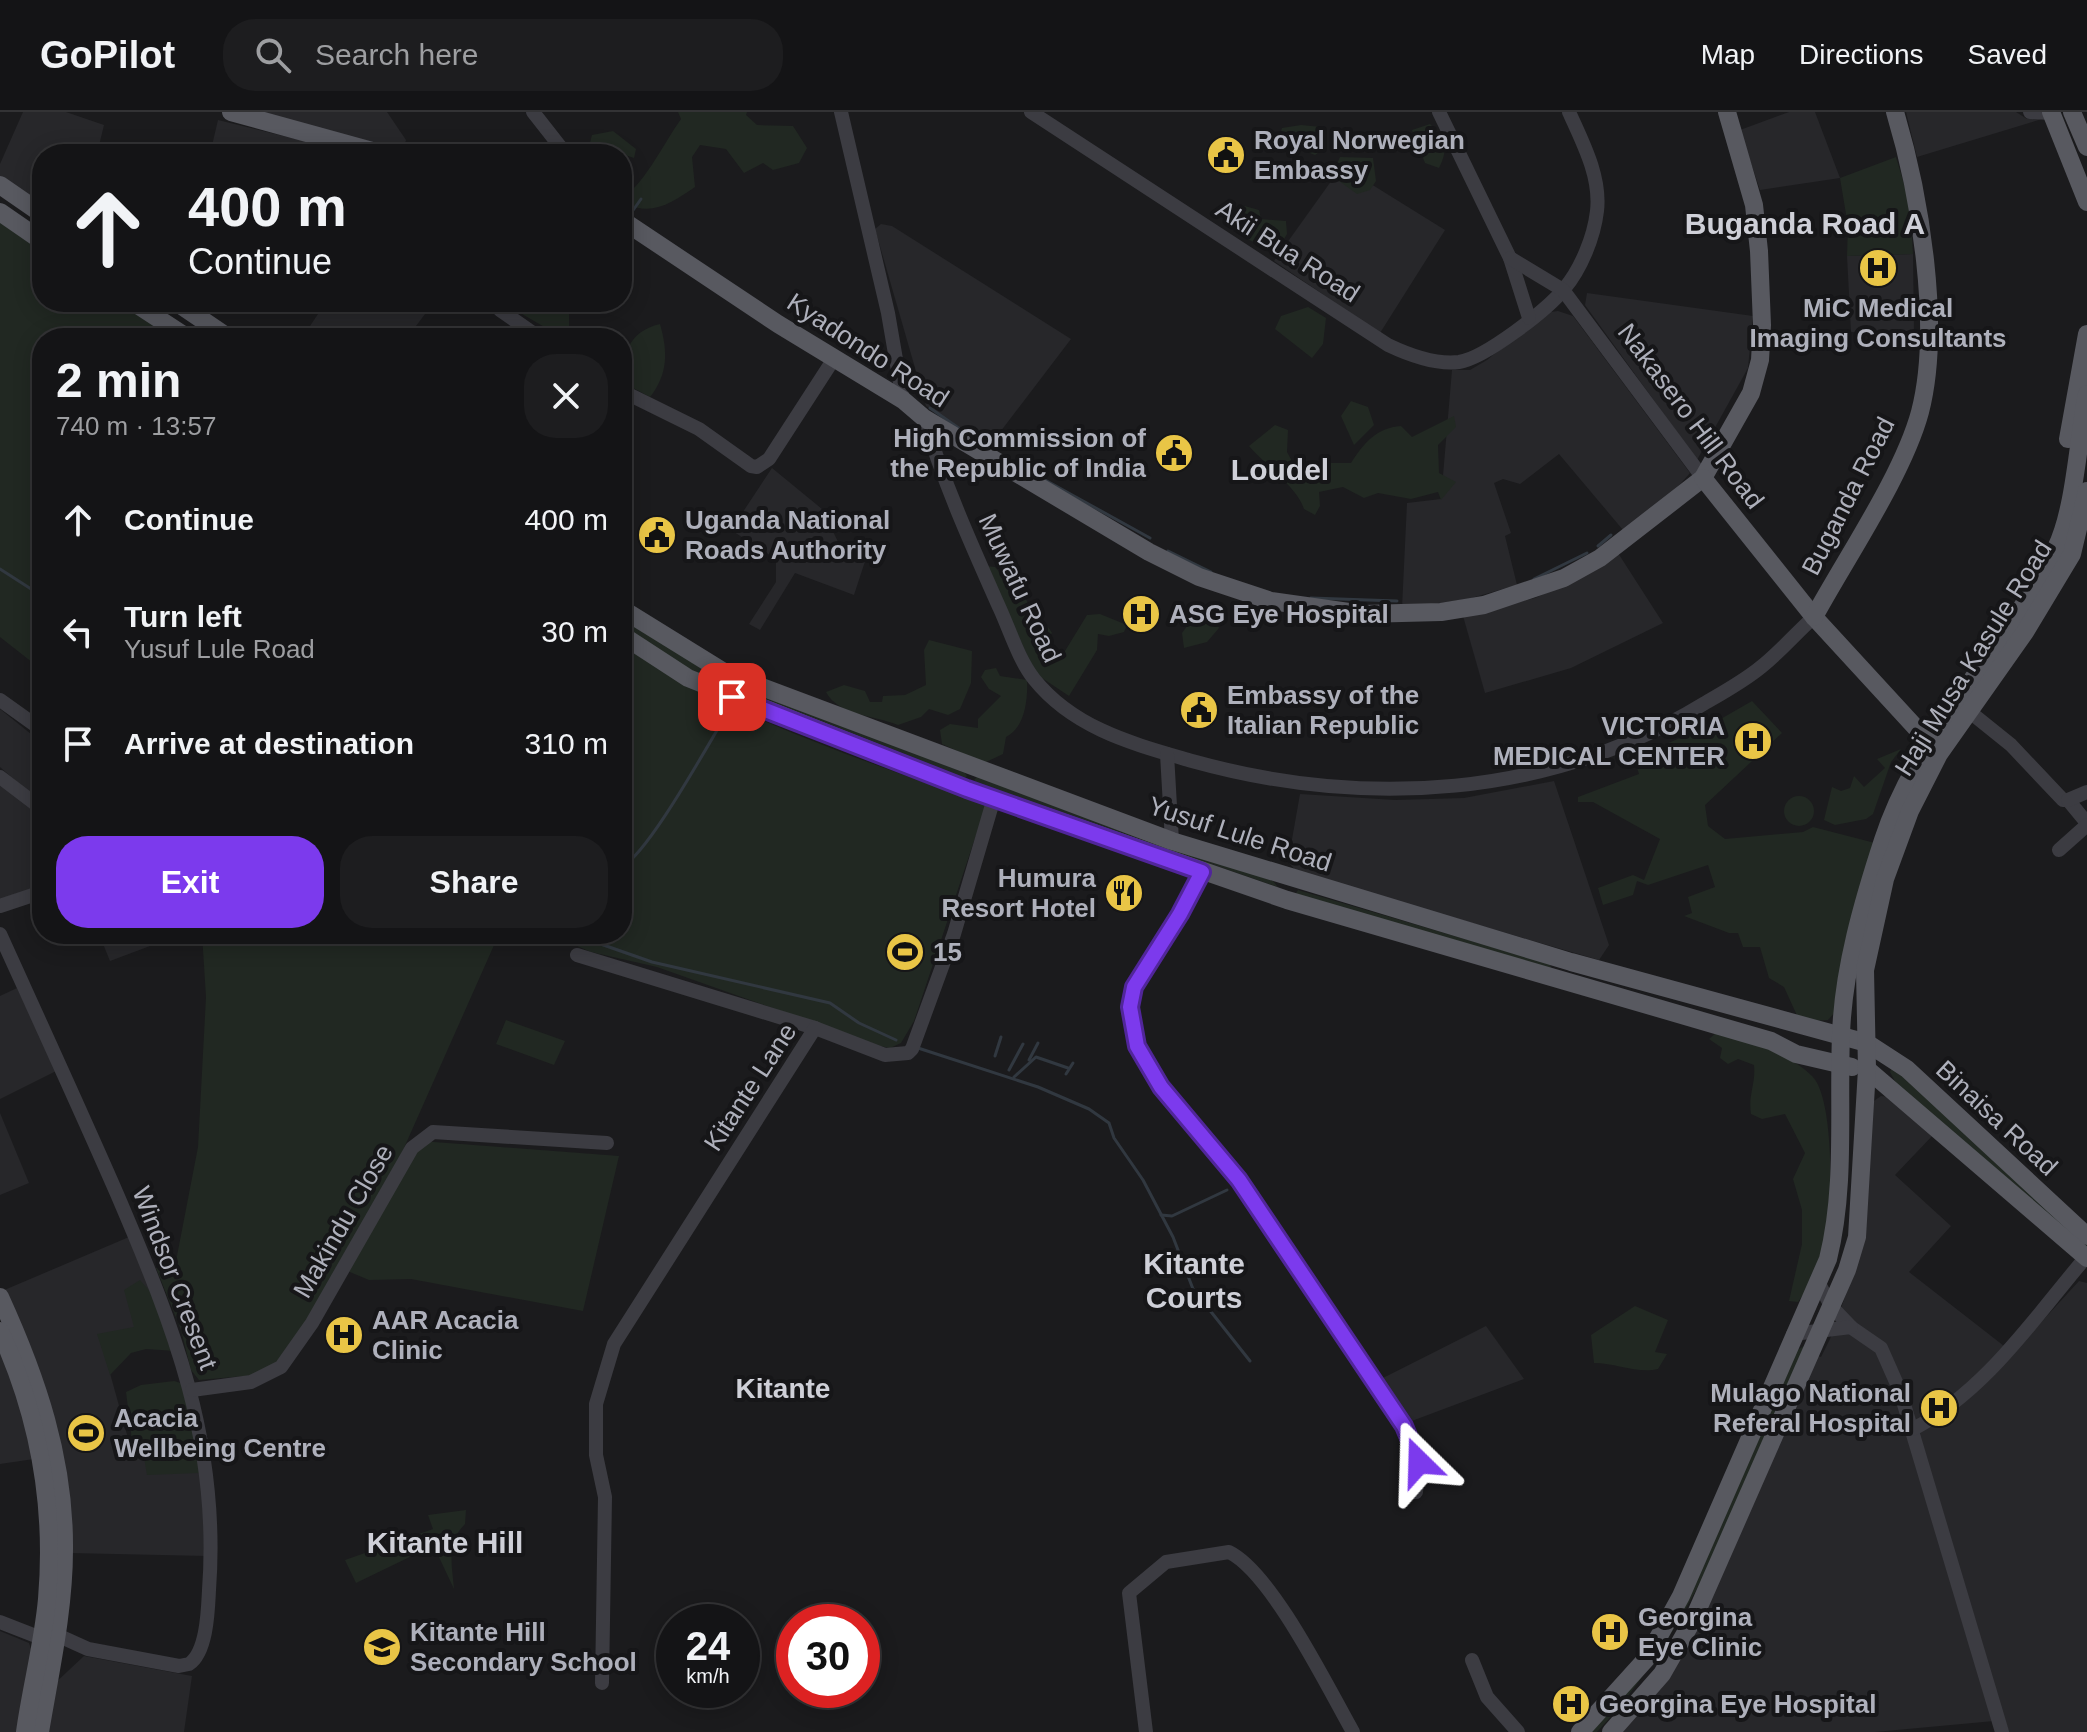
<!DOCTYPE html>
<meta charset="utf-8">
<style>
body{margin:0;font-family:Helvetica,sans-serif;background:#1d1d1f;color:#f1f3f6;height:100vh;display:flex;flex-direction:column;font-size:30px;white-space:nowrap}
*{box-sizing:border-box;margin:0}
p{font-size:26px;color:#9d9ea1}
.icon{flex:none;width:44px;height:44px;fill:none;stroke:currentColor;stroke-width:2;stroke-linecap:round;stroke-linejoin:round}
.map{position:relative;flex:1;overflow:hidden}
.panel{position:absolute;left:32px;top:216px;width:600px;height:616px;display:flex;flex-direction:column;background:#141416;border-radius:32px;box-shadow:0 4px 20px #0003,0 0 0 2px #333335}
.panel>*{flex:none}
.banner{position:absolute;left:32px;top:32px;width:600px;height:168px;border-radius:32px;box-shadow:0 4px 20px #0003,0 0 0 2px #333335;background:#141416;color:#f1f3f6;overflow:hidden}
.speed{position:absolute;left:656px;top:1492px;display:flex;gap:16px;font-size:40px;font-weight:700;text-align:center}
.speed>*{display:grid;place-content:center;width:104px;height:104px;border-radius:50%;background:#141416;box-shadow:0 4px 20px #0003,0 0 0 2px #333335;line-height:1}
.speed small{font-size:20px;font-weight:400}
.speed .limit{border:12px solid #d22;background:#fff;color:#111}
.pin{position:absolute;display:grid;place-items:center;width:68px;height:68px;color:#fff;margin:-34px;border-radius:16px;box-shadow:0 4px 12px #0006}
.me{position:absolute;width:88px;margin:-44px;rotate:338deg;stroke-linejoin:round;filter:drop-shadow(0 0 6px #0008)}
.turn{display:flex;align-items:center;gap:28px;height:168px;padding:0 24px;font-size:36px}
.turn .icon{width:104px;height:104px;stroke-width:2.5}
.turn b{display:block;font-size:56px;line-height:68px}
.round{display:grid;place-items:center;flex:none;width:84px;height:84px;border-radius:32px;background:#1d1d1f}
.head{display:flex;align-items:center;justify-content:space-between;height:136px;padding:0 24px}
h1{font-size:48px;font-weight:700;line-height:60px}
.cta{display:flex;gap:16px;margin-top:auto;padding:16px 24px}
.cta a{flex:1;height:92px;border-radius:32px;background:#7c3aed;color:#fff;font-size:32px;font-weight:700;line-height:92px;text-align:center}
.cta a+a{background:#1d1d1f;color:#f1f3f6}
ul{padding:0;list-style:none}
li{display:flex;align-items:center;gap:24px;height:112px;padding:0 24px}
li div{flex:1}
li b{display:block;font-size:30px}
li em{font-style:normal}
header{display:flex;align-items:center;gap:48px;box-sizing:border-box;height:112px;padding:0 40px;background:#141416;border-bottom:2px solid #333335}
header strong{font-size:38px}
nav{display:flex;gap:44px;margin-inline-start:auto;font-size:28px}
.search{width:560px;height:72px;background:#1d1d1f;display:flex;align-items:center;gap:20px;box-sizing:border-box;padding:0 28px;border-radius:32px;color:#9d9ea1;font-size:30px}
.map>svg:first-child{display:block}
.built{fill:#27272a}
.green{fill:#212822}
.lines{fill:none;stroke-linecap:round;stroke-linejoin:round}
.stream{stroke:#313840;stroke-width:3}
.minor{stroke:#3c3c42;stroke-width:14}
.major{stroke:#585960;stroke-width:18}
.route-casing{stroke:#51269a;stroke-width:20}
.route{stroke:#7c3aed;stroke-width:14}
.labels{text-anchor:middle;stroke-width:8;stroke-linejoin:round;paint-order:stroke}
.poi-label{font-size:26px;font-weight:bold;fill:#aeb0bb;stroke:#161618;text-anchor:start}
.street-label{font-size:26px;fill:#aeb0bb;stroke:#161618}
.neighbourhood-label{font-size:28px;font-weight:bold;fill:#cfd0d8;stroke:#161618}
.quarter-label{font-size:30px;font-weight:bold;fill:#cfd0d8;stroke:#161618}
</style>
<header>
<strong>GoPilot</strong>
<div class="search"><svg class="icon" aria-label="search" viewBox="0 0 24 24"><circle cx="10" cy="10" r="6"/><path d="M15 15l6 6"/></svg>Search here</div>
<nav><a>Map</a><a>Directions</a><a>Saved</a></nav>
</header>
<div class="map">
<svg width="2087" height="1620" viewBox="0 0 2087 1620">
<rect width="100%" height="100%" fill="#1b1b1d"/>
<g class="built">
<path d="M23,0H66L104,13L97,42H42V92L0,65V52Z"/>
<path d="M263,0H387L406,28L402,40L262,3Z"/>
<path d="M1789,0H1815L1840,66L1760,78L1740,18Z"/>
<path d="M1906,0H2016L2027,7H2042L1917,45Z"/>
<path d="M218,8L308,30L304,42H210Z"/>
<path d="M1342,54L1445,118L1380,221L1274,149Z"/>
<path d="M881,112L892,114L1071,227L988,336L926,294L875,117Z"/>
<path d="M1913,142L1914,219L1851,220L1847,144Z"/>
<path d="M1587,181L1753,204L1748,256L1697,348L1585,193Z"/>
<path d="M326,190H434L407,226H302Z"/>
<path d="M1558,199L1573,204L1690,361L1668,386L1623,418L1559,342L1520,372L1503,367L1494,371L1511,421L1505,424L1517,473L1468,487L1402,496L1407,391L1441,387L1452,258H1470L1487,248L1544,201Z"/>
<path d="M772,356L822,397L842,438L872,428L854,483L795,461L760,518L749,512L776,470V447L731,418Z"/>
<path d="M1618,441L1663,511L1571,556L1485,581L1463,504L1535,486L1575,468Z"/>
<path d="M0,597L42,631V692L0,655Z"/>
<path d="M0,669L42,704V773L0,790Z"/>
<path d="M1554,669L1609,833L1599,848L1297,760L1288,750L1300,682L1395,688L1464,686Z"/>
<path d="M99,822H182L110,849Z"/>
<path d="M17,876L58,958L0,987V884Z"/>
<path d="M1881,984L1896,986L1935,1021L1895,1063L1951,1114L1909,1160L2013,1241L2079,1169L2087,1171V1620H2009L2005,1608L1875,1620H1619L1649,1587L1813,1242L1821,1245L1830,1227L1850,1171L1871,991Z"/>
<path d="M0,1001L29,1071L0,1083Z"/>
<path d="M129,1125L166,1214L103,1236L131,1337L201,1335L207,1444L69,1441L2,1179Z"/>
<path d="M0,1214L41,1346L0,1352Z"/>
<path d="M1486,1214L1524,1267L1409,1310L1383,1266Z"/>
<path d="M0,1519L29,1531L32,1540L21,1620H0Z"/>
<path d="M84,1544L192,1564L184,1620H46L52,1574Z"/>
</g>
<g class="green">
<path d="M678,0H747L746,3L757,13L793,14L807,36L799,51L773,58L763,51L744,61L726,37L700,33L692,45L695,75C674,89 653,105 627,92L624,85C646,69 664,31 681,7Z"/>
<path d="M1430,12C1445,27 1449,36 1439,56L1425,51L1412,18Z"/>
<path d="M1301,13L1321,15L1326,35L1315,43L1282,30L1279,26L1282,16Z"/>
<path d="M613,19L636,37L634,46L622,42H587L592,23Z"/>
<path d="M1340,45L1373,46L1376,69L1370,78L1357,82L1336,67L1335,56Z"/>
<path d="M1896,45L1910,92L1913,142L1847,144L1848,114L1840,66Z"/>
<path d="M1241,93L1259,98L1261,107L1286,109L1287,122L1278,138C1258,133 1238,126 1226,109Z"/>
<path d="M0,105L42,135V190H120L170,226H42V558L0,525Z"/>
<path d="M494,190H557L569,194V217L553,220L510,195Z"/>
<path d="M1308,195L1326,206L1323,232L1312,246L1275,217L1281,204Z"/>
<path d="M660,212C668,240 668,262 650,285L622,270C622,243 629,219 660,212Z"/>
<path d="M1351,289L1368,295L1374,313L1354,333L1341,304Z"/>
<path d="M1454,304L1456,315L1438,333L1439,361L1456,370L1441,388L1438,380L1411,387L1378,381L1364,386L1343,375L1319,380L1320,394L1315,403L1304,397C1297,375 1266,354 1249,334L1275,313L1288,318L1287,340L1293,351H1351C1364,331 1376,316 1401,314L1412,325Z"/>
<path d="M986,454L995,455L1000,461L1021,459L1026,487L1036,509L1046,512L1052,521L1045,528L1044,537L1065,539L1087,503L1100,502L1127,513L1124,520L1109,524L1098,522L1097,538L1069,584L1036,562Z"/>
<path d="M1213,501L1219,516L1207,530L1184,536L1182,521L1196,502Z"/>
<path d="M631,512L705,558L965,661L967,664L964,667L701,565L630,519Z"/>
<path d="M929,528L972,539L971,571L960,597L948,603L929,597L921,605L898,613C874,603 839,604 826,580L844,573L865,579L870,590H882L883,584L905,583L926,573L924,538Z"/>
<path d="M622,533C733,607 862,647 986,693L914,909L901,931L890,936L880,934L657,855L591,840L550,822H622Z"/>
<path d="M996,556L1000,564L1027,568C1028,587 1025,616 1006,625L1003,642L984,651L942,632L940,618L950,612L978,616V607L1001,584L989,577L981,565L985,558Z"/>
<path d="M1752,589L1782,621L1705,693L1708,714L1725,727L1803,720L1813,715L1875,731L1845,889L1828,908L1800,910L1784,875L1769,866L1760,835H1743L1738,821H1729L1684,804L1692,801L1688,785L1715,775L1708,753L1648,773L1637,769L1633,783L1603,793L1598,776L1633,763L1644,768L1660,727L1593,690H1578V685L1639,662L1634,646L1712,612Z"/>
<path d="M1901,637L1891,650L1873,702L1866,707L1835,713L1824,708L1832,675L1841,679L1850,676L1854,664L1864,675L1885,656L1877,647Z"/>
<path d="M978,664L1273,769L1278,775L977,671L974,668Z"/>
<circle cx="1799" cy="699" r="15"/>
<path d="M1298,778L1550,852L1552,859L1295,783Z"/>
<path d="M202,822H499L384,1081L421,1029L619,1044L583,1199L411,1167L369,1168L345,1158L293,1239L257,1263L199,1268L191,1258L181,1218L156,1156L176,1149L198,1035L206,885Z"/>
<path d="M506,908L565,929L554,953L496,932Z"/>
<path d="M1717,920C1748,929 1789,941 1812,964C1837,988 1833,1122 1821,1153C1815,1166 1806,1178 1798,1190L1789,1189L1802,1132V1098L1793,1067L1805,1041L1785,1002L1762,1007L1751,1002C1748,983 1756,971 1754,953L1738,947L1728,952L1720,946L1722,936L1709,927Z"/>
<path d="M1892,955L2087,1133V1141L1899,977L1890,960Z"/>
<path d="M140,1168L155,1185L175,1239L146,1237L131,1241L110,1263L97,1222L134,1215L124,1178Z"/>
<path d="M1635,1194L1668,1208L1655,1240L1667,1242L1658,1257C1638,1262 1616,1251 1594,1251L1591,1223Z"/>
<path d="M1808,1232C1747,1366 1699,1511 1597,1620H1588L1639,1563L1793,1240Z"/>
<path d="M174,1269L184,1272L201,1335L199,1361L147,1363L143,1339L133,1337L126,1280L141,1273Z"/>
<path d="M466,1398L465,1412C446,1430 452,1453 454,1477L430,1426L415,1433L418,1441L356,1471L345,1448L433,1417L428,1403Z"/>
</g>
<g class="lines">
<g class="stream">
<path d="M629,104L641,87"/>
<path d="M930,296L960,317"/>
<path d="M1045,368L1150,426"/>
<path d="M1598,434L1611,423"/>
<path d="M1168,439L1211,460"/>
<path d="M0,457L42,484"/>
<path d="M1534,467L1587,441"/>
<path d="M1311,486L1397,489"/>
<path d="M622,755C651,738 709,630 731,595"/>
<path d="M585,822L592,829L652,850L830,891L859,911L896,928"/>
<path d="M918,936L1038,975L1089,997L1109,1011L1114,1026L1143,1068L1173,1125L1193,1177L1250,1249"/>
<path d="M995,944L1001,925"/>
<path d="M1029,948L1038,931"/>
<path d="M1009,958L1023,932"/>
<path d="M1066,962L1073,951"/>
<path d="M1014,965L1036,945L1068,956"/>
<path d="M1161,1103L1172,1104L1227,1078"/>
</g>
<g class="minor">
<path d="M533,0L566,42"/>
<path d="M841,0L888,201L903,288"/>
<path d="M1031,0L1388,233C1409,243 1435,253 1459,250C1485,246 1547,198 1564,177C1581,157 1594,125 1597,99C1601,65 1583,31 1569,0"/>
<path d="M1439,0L1510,146L1529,206"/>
<path d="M2030,0L2051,1"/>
<path d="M1510,146L1563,178L1703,366"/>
<path d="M500,198L540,226"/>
<path d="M622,279L699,317L751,354L757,355L769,347L835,245"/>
<path d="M924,306C944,372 972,434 1000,497C1010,519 1019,548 1034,567C1074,617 1134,632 1192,649C1365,697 1550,686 1705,591C1724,580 1744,569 1761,555C1780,540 1796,521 1814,505"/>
<path d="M0,588L42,618"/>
<path d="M1970,600L2011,633L2063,688H2068L2087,711"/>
<path d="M1167,642L1172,729"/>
<path d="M0,665L42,697"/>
<path d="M2068,688L2087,680"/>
<path d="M2059,738L2087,713"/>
<path d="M1202,760L1180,802L1134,875L1130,895L1137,934L1161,975L1239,1068L1404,1314L1419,1350L1416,1380"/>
<path d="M0,794L42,780"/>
<path d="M0,822C39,908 79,995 117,1082C174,1215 220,1331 209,1478C208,1498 207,1540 189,1552L179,1554L88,1537L57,1523L41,1526L0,1510"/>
<path d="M577,843L815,916"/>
<path d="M1817,1168L1831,1194L1852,1216L1881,1236L1900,1279L2002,1620"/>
<path d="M1793,1222L1851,1215"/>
<path d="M192,1278L251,1270L281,1255L312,1211L412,1036L433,1020L607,1031"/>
<path d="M1913,1317C1985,1280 2035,1205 2086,1145"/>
<path d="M1472,1548L1487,1585L1518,1620"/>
<path d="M602,1571L605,1385L596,1343V1292L614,1232L815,916L885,943L908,941L912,937L954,822L994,686"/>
<path d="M1146,1620L1129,1481L1166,1450L1229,1440C1272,1461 1328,1576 1353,1620"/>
</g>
<g class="major">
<path d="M231,0L383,42"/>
<path d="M2051,0L2087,90"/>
<path d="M2072,0L2087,35"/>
<path d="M0,73L42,102"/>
<path d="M0,100L42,129"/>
<path d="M622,108L778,212L903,288L924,306L1149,440L1199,465L1271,489L1363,502L1441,500L1484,493L1564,466L1600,446L1703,366L1751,281L1760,248L1762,213L1759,139L1754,93L1727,0"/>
<path d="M133,190L188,226"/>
<path d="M176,190L229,226"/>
<path d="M2068,327L2087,222"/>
<path d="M1703,366L1814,505L1928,629"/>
<path d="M622,497L727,562L1172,729L1571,850L1867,931L1907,957L2087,1124"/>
<path d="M1814,505C1846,446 1903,363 1920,300C1942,215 1920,83 1895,0"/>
<path d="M622,523L688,566L967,677L1287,788L1771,929L1796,942L1852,955"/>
<path d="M1867,957L2087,1146"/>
<path d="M0,1185C37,1266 65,1348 64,1438C64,1499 50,1560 40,1620"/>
<path d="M0,1219C39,1304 55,1393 47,1487C43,1532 31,1576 25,1620"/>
<path d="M1580,1620L1647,1546L1681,1484L1828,1147C1846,1075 1838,997 1841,923C1843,858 1863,789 1883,728C1919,618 2005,539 2056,436C2075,398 2078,326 2087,282"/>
<path d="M1611,1620L1662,1562L1694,1506L1847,1158L1857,1125L1867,957L1865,858L1885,767L1910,699L1939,642L2025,520L2072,442L2087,379"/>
</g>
</g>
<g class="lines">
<defs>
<path id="route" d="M732,585L967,677L1202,760L1180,802L1134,875L1130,895L1137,934L1161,975L1239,1068L1404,1314L1419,1350"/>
</defs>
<use href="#route" class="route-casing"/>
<use href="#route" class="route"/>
</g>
<defs>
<symbol id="civic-disc" viewBox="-11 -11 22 22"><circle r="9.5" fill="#e9c546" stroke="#161618"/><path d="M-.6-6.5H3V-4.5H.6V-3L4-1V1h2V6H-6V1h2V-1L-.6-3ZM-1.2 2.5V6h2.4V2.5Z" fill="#111"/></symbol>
<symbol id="hospital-disc" viewBox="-11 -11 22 22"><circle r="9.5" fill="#e9c546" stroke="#161618"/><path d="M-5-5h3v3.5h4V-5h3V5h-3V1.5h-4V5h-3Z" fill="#111"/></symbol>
<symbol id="restaurant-disc" viewBox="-11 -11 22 22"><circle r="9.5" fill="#e9c546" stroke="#161618"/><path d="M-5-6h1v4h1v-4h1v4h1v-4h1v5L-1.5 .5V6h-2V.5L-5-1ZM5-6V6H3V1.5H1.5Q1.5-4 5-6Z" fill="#111"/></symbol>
<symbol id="stadium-disc" viewBox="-11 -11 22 22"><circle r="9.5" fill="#e9c546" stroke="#161618"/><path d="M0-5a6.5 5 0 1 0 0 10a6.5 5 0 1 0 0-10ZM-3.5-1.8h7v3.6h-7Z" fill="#111"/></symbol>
<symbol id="school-disc" viewBox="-11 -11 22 22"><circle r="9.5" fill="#e9c546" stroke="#161618"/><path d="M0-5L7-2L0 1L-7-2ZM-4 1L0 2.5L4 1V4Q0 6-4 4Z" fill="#111"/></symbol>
</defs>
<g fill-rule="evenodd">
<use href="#civic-disc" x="1204" y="21" width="44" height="44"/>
<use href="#hospital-disc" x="1856" y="134" width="44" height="44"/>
<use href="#civic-disc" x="1152" y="319" width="44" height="44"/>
<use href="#civic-disc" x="635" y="401" width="44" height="44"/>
<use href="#hospital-disc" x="1119" y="480" width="44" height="44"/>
<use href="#civic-disc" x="1177" y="576" width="44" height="44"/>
<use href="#hospital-disc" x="1731" y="607" width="44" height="44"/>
<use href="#restaurant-disc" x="1102" y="759" width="44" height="44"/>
<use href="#stadium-disc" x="883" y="818" width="44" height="44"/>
<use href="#hospital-disc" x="322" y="1201" width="44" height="44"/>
<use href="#hospital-disc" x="1917" y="1274" width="44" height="44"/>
<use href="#stadium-disc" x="64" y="1299" width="44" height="44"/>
<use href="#hospital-disc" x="1588" y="1498" width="44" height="44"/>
<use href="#school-disc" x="360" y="1513" width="44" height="44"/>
<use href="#hospital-disc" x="1549" y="1570" width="44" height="44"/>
</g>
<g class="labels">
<g class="poi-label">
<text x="1254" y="37">Royal Norwegian<tspan x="1254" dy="30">Embassy</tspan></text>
<text x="1878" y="205" text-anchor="middle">MiC Medical<tspan x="1878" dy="30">Imaging Consultants</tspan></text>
<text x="1146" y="335" text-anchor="end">High Commission of<tspan x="1146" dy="30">the Republic of India</tspan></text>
<text x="685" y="417">Uganda National<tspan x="685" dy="30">Roads Authority</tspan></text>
<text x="1169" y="511">ASG Eye Hospital</text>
<text x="1227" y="592">Embassy of the<tspan x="1227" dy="30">Italian Republic</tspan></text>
<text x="1725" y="623" text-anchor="end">VICTORIA<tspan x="1725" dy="30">MEDICAL CENTER</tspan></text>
<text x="1096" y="775" text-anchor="end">Humura<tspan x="1096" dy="30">Resort Hotel</tspan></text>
<text x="933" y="849">15</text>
<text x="372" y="1217">AAR Acacia<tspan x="372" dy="30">Clinic</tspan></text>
<text x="1911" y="1290" text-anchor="end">Mulago National<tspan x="1911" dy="30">Referal Hospital</tspan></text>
<text x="114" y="1315">Acacia<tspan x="114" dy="30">Wellbeing Centre</tspan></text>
<text x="1638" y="1514">Georgina<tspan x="1638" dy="30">Eye Clinic</tspan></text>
<text x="410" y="1529">Kitante Hill<tspan x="410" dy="30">Secondary School</tspan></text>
<text x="1599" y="1601">Georgina Eye Hospital</text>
</g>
<g class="street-label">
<text transform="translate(1288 139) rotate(33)" y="9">Akii Bua Road</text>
<text transform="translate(868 238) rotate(33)" y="9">Kyadondo Road</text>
<text transform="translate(1691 304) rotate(53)" y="9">Nakasero Hill Road</text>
<text transform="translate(1848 384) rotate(-63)" y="9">Buganda Road</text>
<text transform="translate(1020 476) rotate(65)" y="9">Muwafu Road</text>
<text transform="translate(1973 546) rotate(-58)" y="9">Haji Musa Kasule Road</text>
<text transform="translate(1240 722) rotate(18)" y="9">Yusuf Lule Road</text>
<text transform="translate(750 975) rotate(-57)" y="9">Kitante Lane</text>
<text transform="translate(1997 1006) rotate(43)" y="9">Binaisa Road</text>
<text transform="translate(343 1109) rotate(-60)" y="9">Makindu Close</text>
<text transform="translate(175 1166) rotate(69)" y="9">Windsor Cresent</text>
</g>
<g class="neighbourhood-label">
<text x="783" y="1286">Kitante</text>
</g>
<g class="quarter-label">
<text x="1805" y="122">Buganda Road A</text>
<text x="1280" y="368">Loudel</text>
<text x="1194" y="1162">Kitante<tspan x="1194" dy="34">Courts</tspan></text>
<text x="445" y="1441">Kitante Hill</text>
</g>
</g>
</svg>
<div class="speed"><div>24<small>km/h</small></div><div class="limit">30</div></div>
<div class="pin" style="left:732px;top:585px;background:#d93025"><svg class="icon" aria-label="arrive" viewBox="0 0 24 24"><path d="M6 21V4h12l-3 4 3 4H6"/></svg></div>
<svg class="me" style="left:1419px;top:1350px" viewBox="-20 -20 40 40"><path d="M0-17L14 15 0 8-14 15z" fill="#7c3aed" stroke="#fff" stroke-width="4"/></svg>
<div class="banner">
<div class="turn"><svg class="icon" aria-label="ahead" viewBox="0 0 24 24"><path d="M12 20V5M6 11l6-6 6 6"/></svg><div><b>400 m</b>Continue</div></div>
</div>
<section class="panel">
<div class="head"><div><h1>2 min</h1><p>740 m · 13:57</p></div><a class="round"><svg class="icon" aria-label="close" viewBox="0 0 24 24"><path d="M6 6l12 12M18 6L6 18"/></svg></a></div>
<ul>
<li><svg class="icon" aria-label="ahead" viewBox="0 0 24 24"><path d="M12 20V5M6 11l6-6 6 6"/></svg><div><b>Continue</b></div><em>400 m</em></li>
<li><svg class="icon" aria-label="left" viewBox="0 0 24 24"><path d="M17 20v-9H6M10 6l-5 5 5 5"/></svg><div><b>Turn left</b><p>Yusuf Lule Road</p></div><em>30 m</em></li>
<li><svg class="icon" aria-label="arrive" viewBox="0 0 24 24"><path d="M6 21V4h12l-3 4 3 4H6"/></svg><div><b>Arrive at destination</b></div><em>310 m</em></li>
</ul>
<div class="cta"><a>Exit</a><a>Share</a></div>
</section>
</div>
